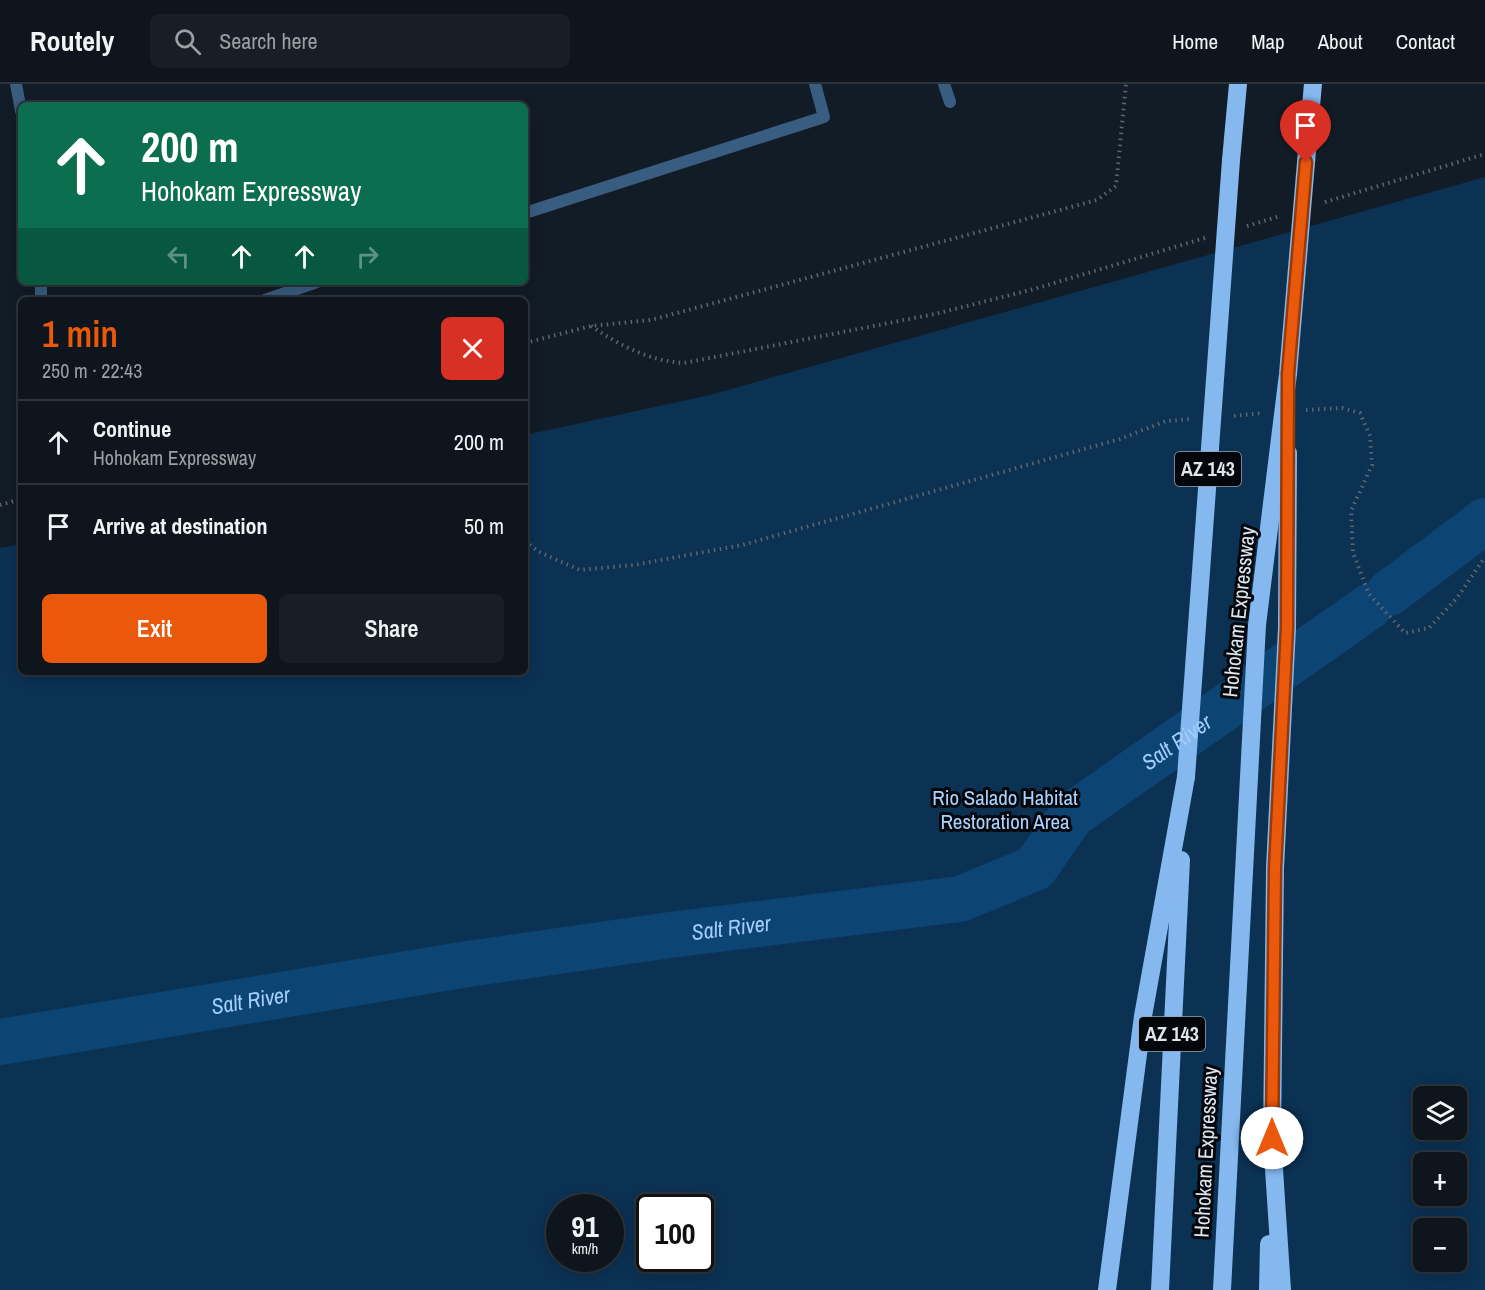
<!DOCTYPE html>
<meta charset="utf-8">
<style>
body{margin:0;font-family:"Archivo Narrow",sans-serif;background:#171e25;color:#f1f3f6;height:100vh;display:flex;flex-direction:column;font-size:22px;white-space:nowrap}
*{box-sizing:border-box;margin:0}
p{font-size:20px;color:#9b9fa3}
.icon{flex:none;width:33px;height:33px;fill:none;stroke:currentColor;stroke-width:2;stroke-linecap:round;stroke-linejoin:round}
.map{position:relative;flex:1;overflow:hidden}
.side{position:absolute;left:18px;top:213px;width:510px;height:378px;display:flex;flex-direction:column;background:#0e151c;border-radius:9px;box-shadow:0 3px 15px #0003,0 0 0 2px #2e343b}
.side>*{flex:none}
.banner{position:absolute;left:18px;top:18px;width:510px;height:183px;border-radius:9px;box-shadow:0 3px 15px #0003,0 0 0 2px #2e343b;background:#0b6e4f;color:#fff;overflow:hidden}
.controls{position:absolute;left:1413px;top:1002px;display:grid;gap:12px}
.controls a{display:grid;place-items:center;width:54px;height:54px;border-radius:9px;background:#0e151c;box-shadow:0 3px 15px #0003,0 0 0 2px #2e343b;font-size:30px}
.speed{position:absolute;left:546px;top:1110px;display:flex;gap:12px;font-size:30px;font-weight:700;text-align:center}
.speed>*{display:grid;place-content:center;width:78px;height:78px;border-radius:50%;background:#0e151c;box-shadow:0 3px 15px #0003,0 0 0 2px #2e343b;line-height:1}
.speed small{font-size:15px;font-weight:400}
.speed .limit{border:3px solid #111;border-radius:9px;background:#fff;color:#111}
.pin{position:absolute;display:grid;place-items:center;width:51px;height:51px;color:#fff;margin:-62px -26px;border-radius:50% 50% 50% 0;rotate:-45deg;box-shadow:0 0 6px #0007}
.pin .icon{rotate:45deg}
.me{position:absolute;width:66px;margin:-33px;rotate:0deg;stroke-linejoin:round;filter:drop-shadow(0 0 4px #0008)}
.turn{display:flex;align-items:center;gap:21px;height:126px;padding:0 24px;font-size:27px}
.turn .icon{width:78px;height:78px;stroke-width:2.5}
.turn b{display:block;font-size:42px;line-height:51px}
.lanes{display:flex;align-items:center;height:57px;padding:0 24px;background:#0003;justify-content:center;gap:30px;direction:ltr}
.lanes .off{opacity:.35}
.round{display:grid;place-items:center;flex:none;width:63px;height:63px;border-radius:9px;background:#171e25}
.overview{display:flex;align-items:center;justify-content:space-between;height:102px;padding:0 24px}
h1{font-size:36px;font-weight:600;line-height:45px;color:#ea580c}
.primary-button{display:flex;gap:12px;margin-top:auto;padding:12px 24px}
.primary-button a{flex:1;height:69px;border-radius:9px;background:#ea580c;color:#fff;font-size:24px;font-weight:600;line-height:69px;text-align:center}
.primary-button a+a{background:#171e25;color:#f1f3f6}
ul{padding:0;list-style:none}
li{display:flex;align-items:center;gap:18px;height:84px;padding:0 24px;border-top:2px solid #2e343b}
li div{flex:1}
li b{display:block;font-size:22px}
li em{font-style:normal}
header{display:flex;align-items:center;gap:36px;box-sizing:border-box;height:84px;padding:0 30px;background:#0e151c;border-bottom:2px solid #2e343b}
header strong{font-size:28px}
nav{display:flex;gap:33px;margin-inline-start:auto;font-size:21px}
.search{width:420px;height:54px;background:#171e25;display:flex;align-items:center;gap:15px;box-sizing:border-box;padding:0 21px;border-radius:9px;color:#9b9fa3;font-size:22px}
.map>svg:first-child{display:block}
.green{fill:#0b3153;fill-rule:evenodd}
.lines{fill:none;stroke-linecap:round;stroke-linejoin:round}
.river{stroke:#0c4474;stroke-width:46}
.path{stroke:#5e6770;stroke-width:4;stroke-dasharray:1.5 4.5;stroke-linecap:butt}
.service{stroke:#395d80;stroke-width:12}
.motorway{stroke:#84b8ee;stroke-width:18}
.motorway-bridge{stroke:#84b8ee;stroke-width:18}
.route-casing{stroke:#983908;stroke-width:15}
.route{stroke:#ea580c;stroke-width:10}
.labels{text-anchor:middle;stroke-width:6;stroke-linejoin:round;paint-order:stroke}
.shield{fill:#03060a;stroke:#9ca2a8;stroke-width:1.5}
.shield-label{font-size:20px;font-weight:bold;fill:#dee5ec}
.street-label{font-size:21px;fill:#dee5ec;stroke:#03060a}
.park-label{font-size:21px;fill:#a8d3ff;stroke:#03060a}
.water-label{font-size:22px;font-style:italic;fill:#a3cdfa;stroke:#03060a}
</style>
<header>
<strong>Routely</strong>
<div class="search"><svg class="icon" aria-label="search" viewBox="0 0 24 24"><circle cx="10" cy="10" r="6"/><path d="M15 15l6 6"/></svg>Search here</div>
<nav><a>Home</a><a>Map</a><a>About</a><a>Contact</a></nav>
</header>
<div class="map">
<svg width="1485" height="1206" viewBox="0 0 1485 1206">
<rect width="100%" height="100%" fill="#121c26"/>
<path class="green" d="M1485,93V1206H0V464L21,460V588H525V351L710,311ZM1424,1012H1456V1046H1424ZM1424,1078H1456V1112H1424ZM560,1124H610V1174H560ZM650,1124H700V1174H650ZM1424,1144H1456V1178H1424Z"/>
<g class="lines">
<g class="river">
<path d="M1389,509L1485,437"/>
<path id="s1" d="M0,958L461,881L670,851L960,815L1035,784L1072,731L1369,523"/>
</g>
<g class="path">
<path d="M1325,118L1485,70"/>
<path d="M1247,142L1280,132"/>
<path d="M591,242C619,261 649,277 684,279L935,230L1034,205L1205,154"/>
<path d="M525,259L591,242L651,236L1097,116L1116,102L1126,0"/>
<path d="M1306,326L1342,324L1360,329L1370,352L1372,381L1351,427L1353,469L1369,510L1405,549L1429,544L1457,514L1485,473"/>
<path d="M1234,332L1262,329"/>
<path d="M0,421L21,415"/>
<path d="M525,457L539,468L580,486L634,481L742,461L1120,355L1166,337L1191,335"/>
</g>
<g class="service">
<path d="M16,0L21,27"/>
<path d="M944,0L950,18"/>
<path d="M525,129L824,33L815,0"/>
<path d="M41,198V216"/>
<path d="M265,216L317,198"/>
</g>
<g class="motorway">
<path d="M1308,55L1313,0"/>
<path d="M1231,76L1238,0"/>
<path d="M1272,1055L1282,1206"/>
<path d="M1107,1206L1143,932L1186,693"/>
<path d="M1160,1206L1181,776"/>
<path d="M1268,1206L1269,1160"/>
</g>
<g class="motorway-bridge">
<path d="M1186,693L1231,76"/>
<path d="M1272,1055L1275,784L1287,544L1288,369"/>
<path d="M1222,1206L1257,541L1288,290L1308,55"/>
</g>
</g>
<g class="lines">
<defs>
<path id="route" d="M1272,1054L1275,784L1287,544L1288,290L1306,78"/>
</defs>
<use href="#route" class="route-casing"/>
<use href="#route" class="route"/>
</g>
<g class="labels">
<g class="shield">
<rect x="1175" y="368" width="66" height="34" rx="4.5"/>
<rect x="1139" y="933" width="66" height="34" rx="4.5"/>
</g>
<g class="shield-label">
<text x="1208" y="392">AZ 143</text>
<text x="1172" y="957">AZ 143</text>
</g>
<g class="street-label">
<text transform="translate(1239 528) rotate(-84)" y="7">Hohokam Expressway</text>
<text transform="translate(1206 1068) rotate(-87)" y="7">Hohokam Expressway</text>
</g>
<g class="park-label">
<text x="1005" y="721">Rio Salado Habitat<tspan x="1005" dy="24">Restoration Area</tspan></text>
</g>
<g class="water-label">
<text dy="8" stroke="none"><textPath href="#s1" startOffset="1244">Salt River</textPath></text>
<text dy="8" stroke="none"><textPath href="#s1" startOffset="740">Salt River</textPath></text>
<text dy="8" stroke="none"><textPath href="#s1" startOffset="254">Salt River</textPath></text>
</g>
</g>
</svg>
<div class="controls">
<a><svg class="icon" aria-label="layers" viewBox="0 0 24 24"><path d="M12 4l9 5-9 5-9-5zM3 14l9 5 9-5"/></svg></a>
<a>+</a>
<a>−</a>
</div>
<div class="speed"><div>91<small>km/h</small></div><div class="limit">100</div></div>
<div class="pin" style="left:1306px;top:78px;background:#d93025"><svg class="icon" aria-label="arrive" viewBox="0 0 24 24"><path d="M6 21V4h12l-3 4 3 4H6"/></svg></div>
<svg class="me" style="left:1272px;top:1054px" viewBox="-20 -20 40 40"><circle r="19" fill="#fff"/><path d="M0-13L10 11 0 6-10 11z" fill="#ea580c"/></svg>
<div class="banner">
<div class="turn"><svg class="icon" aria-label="ahead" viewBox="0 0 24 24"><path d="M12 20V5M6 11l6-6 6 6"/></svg><div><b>200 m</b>Hohokam Expressway</div></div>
<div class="lanes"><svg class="icon off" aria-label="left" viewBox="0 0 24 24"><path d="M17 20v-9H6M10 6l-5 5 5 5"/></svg><svg class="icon" aria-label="ahead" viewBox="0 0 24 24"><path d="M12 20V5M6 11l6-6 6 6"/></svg><svg class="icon" aria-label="ahead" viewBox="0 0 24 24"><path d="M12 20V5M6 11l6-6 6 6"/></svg><svg class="icon off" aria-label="right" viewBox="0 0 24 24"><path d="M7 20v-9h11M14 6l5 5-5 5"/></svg></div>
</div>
<section class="side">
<div class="overview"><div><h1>1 min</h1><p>250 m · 22:43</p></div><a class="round" style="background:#d93025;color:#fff"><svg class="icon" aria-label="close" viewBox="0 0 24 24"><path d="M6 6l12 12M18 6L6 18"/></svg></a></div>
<ul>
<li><svg class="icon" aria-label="ahead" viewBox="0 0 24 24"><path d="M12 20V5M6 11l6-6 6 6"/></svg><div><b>Continue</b><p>Hohokam Expressway</p></div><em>200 m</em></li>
<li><svg class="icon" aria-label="arrive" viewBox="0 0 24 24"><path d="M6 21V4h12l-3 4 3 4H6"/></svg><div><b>Arrive at destination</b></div><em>50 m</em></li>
</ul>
<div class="primary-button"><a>Exit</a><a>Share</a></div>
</section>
</div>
